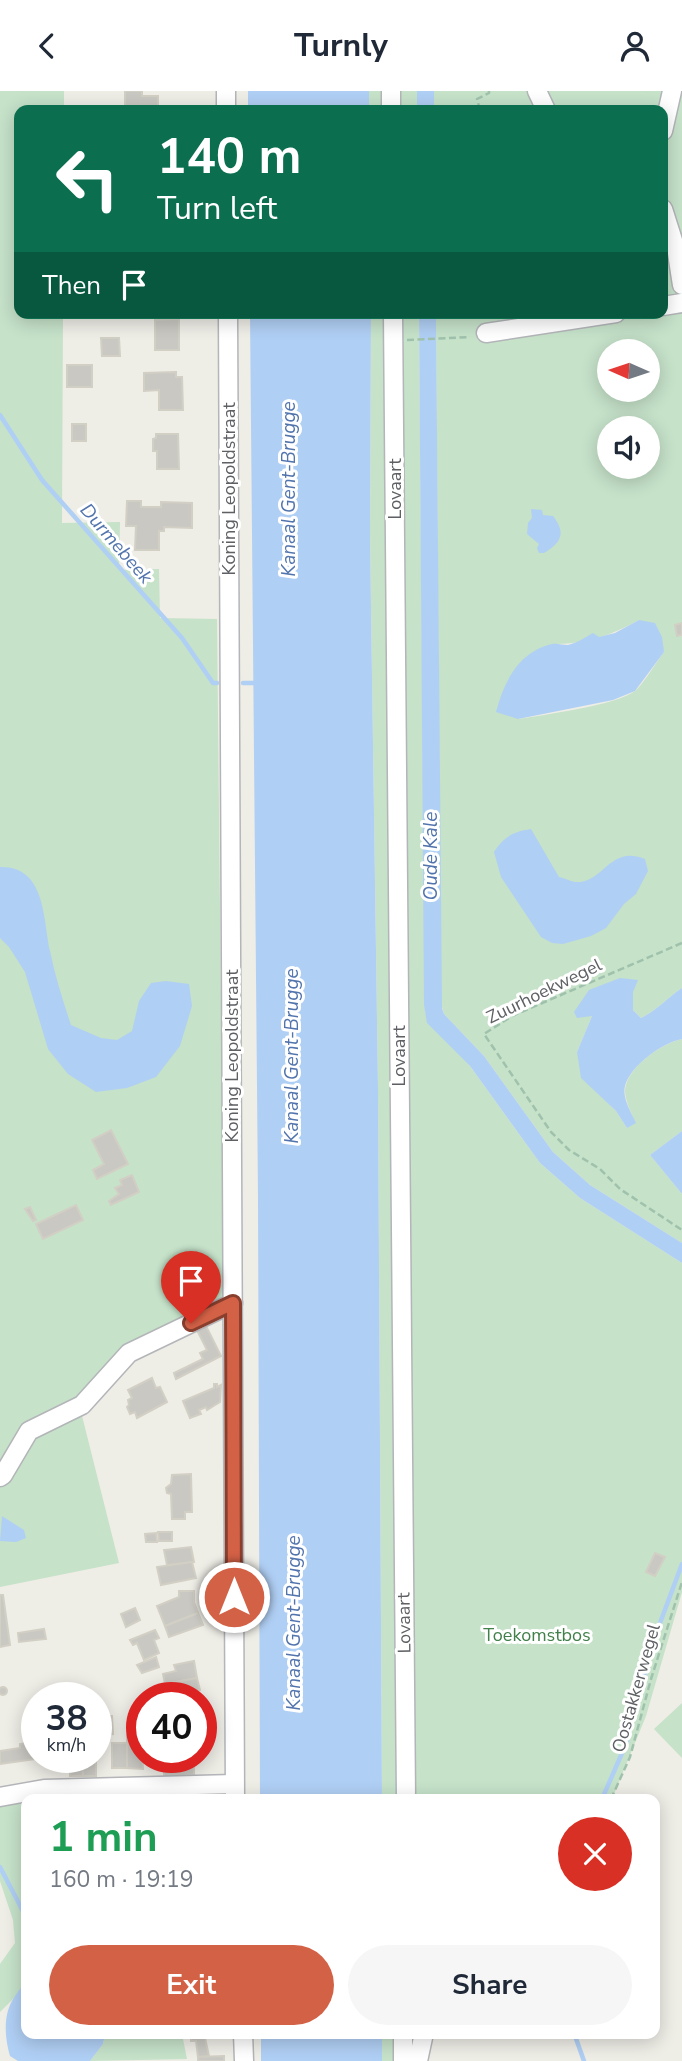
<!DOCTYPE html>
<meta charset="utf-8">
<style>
body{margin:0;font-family:"Nunito Sans",sans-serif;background:#f6f6f7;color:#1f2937;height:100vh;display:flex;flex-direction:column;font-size:26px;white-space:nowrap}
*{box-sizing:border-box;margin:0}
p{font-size:23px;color:#747a83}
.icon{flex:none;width:38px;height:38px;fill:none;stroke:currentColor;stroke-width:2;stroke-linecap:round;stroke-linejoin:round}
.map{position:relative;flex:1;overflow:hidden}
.panel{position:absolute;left:21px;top:1703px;width:639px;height:245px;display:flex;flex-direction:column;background:#fff;border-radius:14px;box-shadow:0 4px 18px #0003}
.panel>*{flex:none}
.banner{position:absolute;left:14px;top:14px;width:654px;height:214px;border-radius:14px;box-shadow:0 4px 18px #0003;background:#0b6e4f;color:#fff;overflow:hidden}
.needle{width:46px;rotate:273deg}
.buttons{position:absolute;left:597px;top:248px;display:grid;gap:14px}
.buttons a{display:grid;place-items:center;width:63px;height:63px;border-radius:50%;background:#fff;box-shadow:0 4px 18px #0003;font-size:35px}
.speed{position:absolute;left:21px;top:1591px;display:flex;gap:14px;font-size:35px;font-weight:700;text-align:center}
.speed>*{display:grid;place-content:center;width:91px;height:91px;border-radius:50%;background:#fff;box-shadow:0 4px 18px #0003;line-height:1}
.speed small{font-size:18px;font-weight:400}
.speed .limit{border:10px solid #d22;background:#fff;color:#111}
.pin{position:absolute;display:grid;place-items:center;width:60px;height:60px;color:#fff;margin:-72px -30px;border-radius:50% 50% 50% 0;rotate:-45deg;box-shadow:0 0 7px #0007}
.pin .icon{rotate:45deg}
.me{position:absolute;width:77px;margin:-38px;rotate:0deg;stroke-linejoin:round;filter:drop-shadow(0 0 5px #0008)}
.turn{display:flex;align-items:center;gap:24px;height:147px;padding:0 28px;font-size:32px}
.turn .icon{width:91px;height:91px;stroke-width:2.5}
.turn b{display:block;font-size:49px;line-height:60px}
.then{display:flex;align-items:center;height:66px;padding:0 28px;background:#0003;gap:14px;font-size:26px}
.round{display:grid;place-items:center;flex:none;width:74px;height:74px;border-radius:37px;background:#f6f6f7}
.head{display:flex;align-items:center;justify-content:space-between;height:119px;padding:0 28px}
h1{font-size:42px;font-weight:700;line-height:52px;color:#1e9e55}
.button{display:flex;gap:14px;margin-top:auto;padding:14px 28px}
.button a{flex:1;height:80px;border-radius:42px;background:#d36146;color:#fff;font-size:28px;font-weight:700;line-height:80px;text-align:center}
.button a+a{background:#f6f6f7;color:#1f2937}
header{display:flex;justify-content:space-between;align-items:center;height:91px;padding:0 28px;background:#fff;font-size:32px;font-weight:700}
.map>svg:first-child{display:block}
.green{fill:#c6e2c9;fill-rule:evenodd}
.water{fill:#b0cff4}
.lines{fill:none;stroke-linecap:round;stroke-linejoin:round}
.stream{stroke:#b0cff4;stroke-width:4.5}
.building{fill:#c9c8c2;stroke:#d2cfc5;stroke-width:2}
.minor-casing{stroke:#b3b5b9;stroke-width:21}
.path{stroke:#a0c2ad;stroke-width:2.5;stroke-dasharray:7 3.5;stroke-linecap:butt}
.minor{stroke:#fff;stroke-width:18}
.route-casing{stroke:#893f2e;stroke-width:18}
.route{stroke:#d36146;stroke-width:12}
.labels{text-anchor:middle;stroke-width:6;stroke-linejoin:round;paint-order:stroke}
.street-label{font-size:18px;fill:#5e6064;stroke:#fff}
.park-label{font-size:18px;fill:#41804a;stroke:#fff}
.water-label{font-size:19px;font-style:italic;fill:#5274ad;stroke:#fff}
</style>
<header><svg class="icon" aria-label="back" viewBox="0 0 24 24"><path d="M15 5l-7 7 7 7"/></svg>Turnly<svg class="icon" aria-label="person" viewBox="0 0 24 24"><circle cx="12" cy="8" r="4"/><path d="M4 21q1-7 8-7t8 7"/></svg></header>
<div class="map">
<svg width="682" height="1970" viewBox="0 0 682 1970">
<rect width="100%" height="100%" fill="#eeede6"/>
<g class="green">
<path d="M0,0H64V19H19V222H63L62,432L120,431L119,479L159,478L160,527L217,528L224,1209L122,1258L78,1309L119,1472L0,1496Z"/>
<rect x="369" y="0" width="48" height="19"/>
<path d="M434,0H682V897C667,907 656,920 641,927L633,919V901L592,925L577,961L600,1004L616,1020L627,1037L635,1031C631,1021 625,1010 625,999C627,976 662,952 682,948V1040L650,1064L682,1103V1152L590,1094L553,1061L484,965L444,923L441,912L436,222H663V19H434ZM609,261H648V299H609ZM609,338H648V376H609ZM639,529L664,561C657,570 642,595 635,600C617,614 543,624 518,628L552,553C584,554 612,544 639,529Z"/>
<path d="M371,222H419L425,921L470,975L540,1072L580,1107L682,1172V1501L646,1625L612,1708H382L378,997L370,446Z"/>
<path d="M682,1612V1667L654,1638Z"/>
<path d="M78,1702L79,1708H26V1886L22,1899L0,1921V1873L15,1852L13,1829L0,1790V1709Z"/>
<path d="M105,1942L182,1943L187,1968L90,1970L103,1953Z"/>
<path d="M382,1943H424L418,1970H382Z"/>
</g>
<g class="water">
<rect x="248" y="0" width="121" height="19"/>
<rect x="417" y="0" width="17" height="19"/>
<path d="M250,222H371L370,446L378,997L382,1708H260L258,1105Z"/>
<path d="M419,222H436L442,917L444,923L484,965L553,1061L590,1094L682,1152V1172L580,1107L540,1072L470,975L427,932L424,914Z"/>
<path d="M531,418L542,419L543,424L553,425C566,442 562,451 544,462H539L537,457L539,453L527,443L528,432L532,427Z"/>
<path d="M639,529L655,532L662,546L664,561L635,600L613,609L518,628L496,621C504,591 518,561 552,553C557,552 563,554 568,554C577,552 586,546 593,542L599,546L615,542Z"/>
<path d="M531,738L559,786C564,787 570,790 575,791C604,793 609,753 645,768L648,780L636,803L624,813L606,837L591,845L563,853L552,852L541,846L501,786L494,761C504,746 512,741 531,738Z"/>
<path d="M0,776C46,775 43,828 50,860C55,885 63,910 71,934L101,947L117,949L132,940L139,910L151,892L166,890L189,893L192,915L180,955L156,986L127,997L96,1001L68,983L48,958L25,881L9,856L0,847Z"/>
<path d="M620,887L638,889L633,901V919L641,927C656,920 667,907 682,897V948C662,952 631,974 625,995C622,1007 631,1021 636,1032L627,1037L616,1020L581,987L577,961L592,925L577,927L574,921L589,899Z"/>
<path d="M682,1040V1103L650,1064Z"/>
<path d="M2,1425L24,1439L26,1447L16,1451L0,1450Z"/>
<path d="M26,1886V1942L105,1943L103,1953L90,1970H18L10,1965C5,1948 3,1926 12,1910C17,1901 23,1896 26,1886Z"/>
<rect x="261" y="1943" width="121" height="27"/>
</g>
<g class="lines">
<g class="stream">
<path d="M0,324L42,389L182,547L213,592H217"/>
<path d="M243,592H257"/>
<path d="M602,1708L626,1653L654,1548L682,1473"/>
<path d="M0,1776L26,1826"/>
<path d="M574,1942L584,1970"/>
</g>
</g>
<g class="building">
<path d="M125,0H142V5H158V16L125,15Z"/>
<path d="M179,228V259H155V229Z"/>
<path d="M101,247H119L120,265H102Z"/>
<rect x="67" y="274" width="25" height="22"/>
<path d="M176,281V286H182L183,319H159V299L144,300V282Z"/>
<rect x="72" y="333" width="14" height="17"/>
<path d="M156,343H178L179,378H157V360H153V348L156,347Z"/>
<path d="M127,410H141V416H161V411L192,412V437L164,436V440H159V459H135L136,435H126Z"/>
<path d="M682,532V544L677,545L675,534Z"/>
<path d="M111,1039L128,1073L97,1088L93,1079L104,1073L92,1049Z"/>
<path d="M132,1084L139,1101L111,1114L109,1110L119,1103L115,1097L122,1094L120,1089Z"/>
<path d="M76,1114L83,1129L43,1148L36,1133Z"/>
<path d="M30,1116L36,1129L33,1130L25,1118Z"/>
<path d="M205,1233L221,1265L176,1288L174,1282L203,1268L200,1262L207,1259L196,1237Z"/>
<path d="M152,1287L156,1297L160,1296L167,1311L137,1327L135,1321L130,1323L127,1316L129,1314L128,1309L132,1307L128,1299Z"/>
<path d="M214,1293H217V1296L221,1294L220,1311L207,1319L206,1316L199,1319L201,1323L190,1327L183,1310L214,1297Z"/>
<path d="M191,1383L192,1421H185V1428H172L171,1403L167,1402L166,1397L171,1393L172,1384Z"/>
<path d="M158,1441H172V1450H159Z"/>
<path d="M156,1442L157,1451H146L145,1443Z"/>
<path d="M191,1456L194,1471L167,1474L164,1459Z"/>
<path d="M655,1462L665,1466L655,1485L646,1481Z"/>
<path d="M192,1471L196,1487L161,1494L157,1476Z"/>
<path d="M179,1500H194V1511L198,1522L165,1535L157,1515L179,1506Z"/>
<path d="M0,1504H3L10,1554L0,1556Z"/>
<path d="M135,1517L140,1529L126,1536L121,1523Z"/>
<path d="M198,1522L203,1534L169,1546L165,1535Z"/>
<path d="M44,1538L46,1548L19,1551L18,1542Z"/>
<path d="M155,1539L159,1547L154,1549L159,1562L144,1569L137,1552L133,1554L130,1549Z"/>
<path d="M156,1566L159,1576L142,1582L137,1574Z"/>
<path d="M194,1570L197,1587L165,1593L163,1583L176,1580L174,1574Z"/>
<path d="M197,1587L200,1599L184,1602L185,1606H168L165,1593Z"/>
<circle cx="3" cy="1600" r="4"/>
<path d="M103,1625H112L113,1643L103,1644Z"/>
<rect x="96" y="1627" width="7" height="17"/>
<path d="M127,1644H135V1653H142L143,1678L127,1677Z"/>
<path d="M33,1651L36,1668L0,1673V1660L20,1657V1653Z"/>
<rect x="112" y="1652" width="15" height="25"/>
<path d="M70,1666H82L83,1685H70Z"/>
<path d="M82,1666H96V1685H83Z"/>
<path d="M164,1666H194V1674L164,1675Z"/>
<path d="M194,1674V1684L164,1686V1675Z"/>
<path d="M191,1942H204L209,1965L198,1966L196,1950H191Z"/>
<path d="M224,1965V1970H198V1966Z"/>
</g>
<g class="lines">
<defs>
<g id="minor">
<path d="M226,0V19"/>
<path d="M391,0V19"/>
<path d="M537,0L546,19"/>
<path d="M663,40L672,0"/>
<path d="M663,118L677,162L682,194"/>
<path d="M663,215L682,212"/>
<path d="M228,222L235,1708"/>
<path d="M393,222L406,1708"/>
<path d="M486,242L616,222"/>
<path d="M0,1386L3,1384L29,1340L82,1314L129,1262L233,1212"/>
<path d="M0,1706L44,1698L234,1693"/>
<path d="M243,1942L244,1970"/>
<path d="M403,1970V1942"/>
<path d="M418,1970L424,1942"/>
</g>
</defs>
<use href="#minor" class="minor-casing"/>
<g class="path">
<path d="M480,19L477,8L489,2V0"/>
<path d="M407,249L470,246"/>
<path d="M682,852L512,925L484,943L551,1041L569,1059L600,1078L620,1098L682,1139"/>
<path d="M611,1708L630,1666L651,1588L682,1491"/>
</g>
<use href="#minor" class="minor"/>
</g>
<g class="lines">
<defs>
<path id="route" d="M191,1232L233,1212L234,1506"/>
</defs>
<use href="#route" class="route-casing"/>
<use href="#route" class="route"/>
</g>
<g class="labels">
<g class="street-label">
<text transform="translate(229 398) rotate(-90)" y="6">Koning Leopoldstraat</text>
<text transform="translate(395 398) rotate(-90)" y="6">Lovaart</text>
<text transform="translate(544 900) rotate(-26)" y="6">Zuurhoekwegel</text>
<text transform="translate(232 965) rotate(-90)" y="6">Koning Leopoldstraat</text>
<text transform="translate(399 965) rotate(-90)" y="6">Lovaart</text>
<text transform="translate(404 1532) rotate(-91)" y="6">Lovaart</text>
<text transform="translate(636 1597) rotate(-74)" y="6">Oostakkerwegel</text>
</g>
<g class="park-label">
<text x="537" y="1550">Toekomstbos</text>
</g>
<g class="water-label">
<text transform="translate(288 398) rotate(-90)" y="7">Kanaal Gent-Brugge</text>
<text transform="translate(117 452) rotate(49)" y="7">Durmebeek</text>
<text transform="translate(430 765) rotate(-90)" y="7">Oude Kale</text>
<text transform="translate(291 965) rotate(-90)" y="7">Kanaal Gent-Brugge</text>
<text transform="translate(293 1532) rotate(-90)" y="7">Kanaal Gent-Brugge</text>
</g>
</g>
</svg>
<div class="buttons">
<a><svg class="needle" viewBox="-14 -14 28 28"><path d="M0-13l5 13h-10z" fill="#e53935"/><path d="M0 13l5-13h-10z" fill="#747a83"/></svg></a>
<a><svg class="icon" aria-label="sound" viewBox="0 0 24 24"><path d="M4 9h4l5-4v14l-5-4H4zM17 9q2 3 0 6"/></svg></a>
</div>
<div class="speed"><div>38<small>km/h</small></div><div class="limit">40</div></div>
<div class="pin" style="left:191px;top:1232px;background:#d93025"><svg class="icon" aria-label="arrive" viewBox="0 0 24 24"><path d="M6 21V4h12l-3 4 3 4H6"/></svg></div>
<svg class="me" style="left:234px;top:1506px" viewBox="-20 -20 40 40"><circle r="17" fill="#d36146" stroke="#fff" stroke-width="3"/><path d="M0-11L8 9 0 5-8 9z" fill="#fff"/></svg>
<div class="banner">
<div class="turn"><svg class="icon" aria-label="left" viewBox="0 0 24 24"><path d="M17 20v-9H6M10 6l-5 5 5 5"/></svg><div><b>140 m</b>Turn left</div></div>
<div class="then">Then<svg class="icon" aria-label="arrive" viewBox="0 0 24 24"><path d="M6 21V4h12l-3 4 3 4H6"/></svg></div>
</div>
<section class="panel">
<div class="head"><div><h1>1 min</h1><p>160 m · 19:19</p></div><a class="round" style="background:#d93025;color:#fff"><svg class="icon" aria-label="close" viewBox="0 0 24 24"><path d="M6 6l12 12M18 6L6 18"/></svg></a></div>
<div class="button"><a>Exit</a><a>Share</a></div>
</section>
</div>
